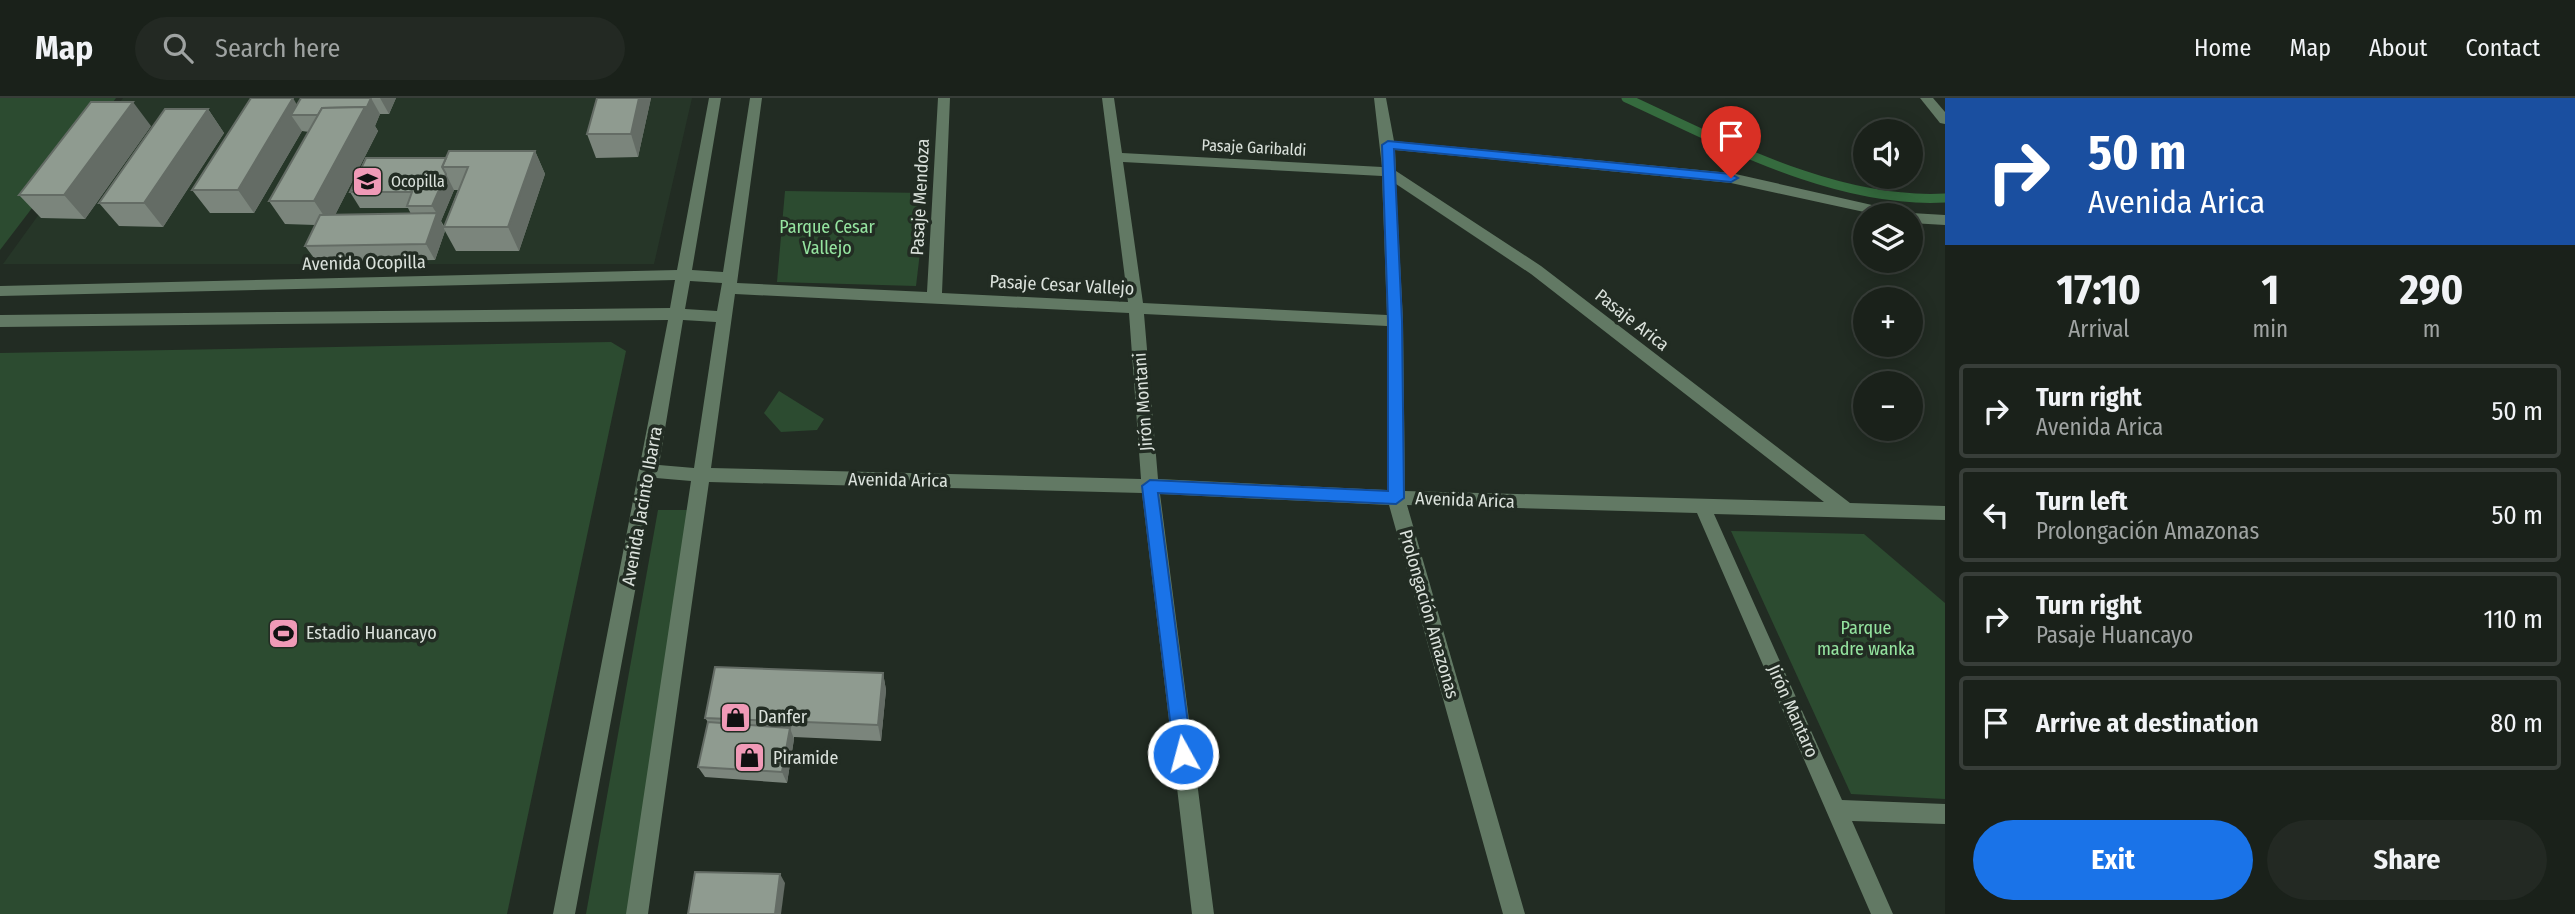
<!DOCTYPE html>
<meta charset="utf-8">
<style>
body{margin:0;font-family:"Fira Sans Condensed",sans-serif;background:#232923;color:#f1f3f6;height:100vh;display:flex;flex-direction:column;font-size:26px;white-space:nowrap}
*{box-sizing:border-box;margin:0}
p{font-size:23px;color:#9fa3a2}
.icon{flex:none;width:38px;height:38px;fill:none;stroke:currentColor;stroke-width:2;stroke-linecap:round;stroke-linejoin:round}
.map{position:relative;flex:1;overflow:hidden}
.sheet{display:flex;flex-direction:column;background:#1a211a;width:630px}
.sheet>*{flex:none}
.top-card{background:#1a4fa0;color:#fff;overflow:hidden}
.buttons{position:absolute;left:1853px;top:21px;display:grid;gap:14px}
.buttons a{display:grid;place-items:center;width:70px;height:70px;border-radius:50%;background:#1a211a;box-shadow:0 4px 18px #0003,0 0 0 2px #383e39;font-size:35px}
.pin{position:absolute;display:grid;place-items:center;width:60px;height:60px;color:#fff;margin:-72px -30px;border-radius:50% 50% 50% 0;rotate:-45deg;box-shadow:0 0 7px #0007}
.pin .icon{rotate:45deg}
.me{position:absolute;width:77px;margin:-38px;rotate:353deg;stroke-linejoin:round;filter:drop-shadow(0 0 5px #0008)}
.turn{display:flex;align-items:center;gap:24px;height:147px;padding:0 28px;font-size:32px}
.turn .icon{width:91px;height:91px;stroke-width:2.5}
.turn b{display:block;font-size:49px;line-height:60px}
.eta{display:flex;justify-content:space-evenly;align-items:center;height:119px;text-align:center}
.eta b{font-size:42px;font-weight:700;line-height:49px}
.button{display:flex;gap:14px;margin-top:auto;padding:14px 28px}
.button a{flex:1;height:80px;border-radius:42px;background:#1a73e8;color:#fff;font-size:28px;font-weight:700;line-height:80px;text-align:center}
.button a+a{background:#232923;color:#f1f3f6}
ul{padding:0;list-style:none}
li{display:flex;align-items:center;gap:21px;height:94px;margin:0 14px 10px;padding:0 14px;border:4px solid #383e39;border-radius:7px}
li div{flex:1}
li b{display:block;font-size:26px}
li em{font-style:normal}
header{display:flex;align-items:center;gap:42px;box-sizing:border-box;height:98px;padding:0 35px;background:#1a211a;border-bottom:2px solid #383e39}
header strong{font-size:33px}
nav{display:flex;gap:38px;margin-inline-start:auto;font-size:24px}
.search{width:490px;height:63px;background:#232923;display:flex;align-items:center;gap:18px;box-sizing:border-box;padding:0 24px;border-radius:38px;color:#9fa3a2;font-size:26px}
main{display:flex;flex:1;min-height:0}
.map>svg:first-child{display:block}
.built{fill:#263628}
.green{fill:#2c4b30}
.lines{fill:none;stroke-linecap:round;stroke-linejoin:round}
.stream{stroke:#356b3e;stroke-width:9}
.minor{fill:#627964;fill-rule:evenodd}
.wall{fill:#7b857c;fill-rule:evenodd}
.shaded-wall{fill:#646c65}
.building{fill:#8f9b90;stroke:#646c65;stroke-width:2}
.route{fill:#1a73e8;stroke:#114b97;stroke-width:2}
.labels{text-anchor:middle;stroke-width:7;stroke-linejoin:round;paint-order:stroke}
.far-street-label{font-size:16px;fill:#dbe2dc;stroke:#222c23}
.far-poi-label{font-size:16px;fill:#dbe2dc;stroke:#222c23;text-anchor:start}
.street-label{font-size:18px;fill:#dbe2dc;stroke:#222c23}
.park-label{font-size:18px;fill:#95e4a0;stroke:#222c23}
.poi-label{font-size:18px;fill:#dbe2dc;stroke:#222c23;text-anchor:start}
</style>
<header>
<strong>Map</strong>
<div class="search"><svg class="icon" aria-label="search" viewBox="0 0 24 24"><circle cx="10" cy="10" r="6"/><path d="M15 15l6 6"/></svg>Search here</div>
<nav><a>Home</a><a>Map</a><a>About</a><a>Contact</a></nav>
</header>
<main>
<div class="map">
<svg width="1945" height="816" viewBox="0 0 1945 816">
<rect width="100%" height="100%" fill="#222c23"/>
<path class="built" d="M123,0H692L654,166H3Z"/>
<g class="green">
<path d="M0,0H116L0,152Z"/>
<path d="M785,93L927,95L916,188L777,184Z"/>
<path d="M611,244L626,253L507,816H0V255Z"/>
<path d="M779,293L824,321L817,332L781,334L764,315Z"/>
<path d="M658,412H691L628,816H586Z"/>
<path d="M1731,433L1864,436L1945,505V701L1851,696Z"/>
</g>
<g class="lines">
<path class="stream" d="M1626,0C1724,45 1835,106 1945,100"/>
<g class="minor">
<path d="M709,0H721L692,172L723,174L750,0H762L737,185L927,194L938,0H950L942,195L1128,204L1102,0H1114L1122,55L1382,69L1374,0H1386L1394,43L1731,75L1903,114L1905,117H1878L1731,85L1395,52L1396,73L1541,168L1850,405L1945,408V422L1714,416L1842,702L1945,706V726L1852,723L1893,816H1871L1697,415L1407,407L1525,816H1503L1389,407L1160,396L1214,816H1192L1142,395L709,384L648,816H626L691,383L656,380L575,816H553L668,222L0,229V217L670,210L675,182L0,198V188L677,172ZM1123,64L1382,78L1387,217L1143,205ZM1396,86L1531,176L1824,404L1405,393L1403,223ZM690,183L722,185L717,213L685,211ZM735,196L1129,215L1141,381L711,370ZM1144,216L1387,228V392L1158,381ZM683,222L716,224L694,370L659,367Z"/>
<path d="M1920,0H1933L1945,14V26L1940,25Z"/>
<path d="M1911,115L1945,117V127L1911,125V117H1906Z"/>
</g>
</g>
<g class="wall">
<path d="M301,0H396L389,16H380L375,28L378,33L335,117L411,116L408,110H360L350,94L446,60L535,53L545,76L519,153H456L445,133L435,162L317,164L305,148L315,127L285,126L269,103L309,34L302,33L254,115H210L192,92L297,6ZM454,92H458L444,128L441,123Z"/>
<path d="M597,0H651L638,59L596,60L587,36Z"/>
<path d="M208,11L224,35L163,129L119,128L99,105Z"/>
<path d="M151,28L85,121L41,120L19,97Z"/>
<path d="M883,575L886,592L881,643L794,639V641L787,685L705,679L698,669L708,624L705,620Z"/>
</g>
<g class="shaded-wall">
<path d="M293,0L303,17H291L302,33L254,115L238,92Z"/>
<path d="M371,0L380,16L375,28L378,33L330,127L314,103L365,9Z"/>
<path d="M380,0H396L389,16Z"/>
<path d="M639,0H651L638,59L631,36Z"/>
<path d="M133,4L151,28L85,121L64,97Z"/>
<path d="M208,11L224,35L163,129L144,105Z"/>
<path d="M535,53L545,76L519,153L508,129Z"/>
<path d="M446,76L454,92L441,123L445,133L435,162L426,146L437,116L432,108Z"/>
<path d="M883,575L886,592L881,643L878,627Z"/>
<path d="M790,630L794,641L787,685L782,674Z"/>
<path d="M780,776L785,785L781,816H775Z"/>
</g>
<g class="building">
<path d="M251,0H293L238,92H192Z"/>
<path d="M301,0H371L366,11L365,9L322,10L318,17H291Z"/>
<path d="M597,0H639L631,36H587Z"/>
<path d="M91,4H133L64,97H19Z"/>
<path d="M365,9L314,103H269L322,10Z"/>
<path d="M165,11H208L144,105H99Z"/>
<path d="M449,53H535L508,129H444L468,69H442Z"/>
<path d="M366,60H446L442,69L446,76L432,108H407L412,94H350Z"/>
<path d="M437,115L426,146L305,148L320,117Z"/>
<path d="M715,569L883,575L878,627L705,620Z"/>
<path d="M708,624L790,630L782,674L698,669Z"/>
<path d="M695,774L780,776L775,816H688Z"/>
</g>
<path class="route" d="M1388,43L1731,76L1738,80L1731,84L1394,51L1402,223L1404,400L1396,406L1158,395L1192,656L1189,662L1183,664L1176,662L1174,656L1142,388L1150,382L1388,393V223L1382,47Z"/>
<defs>
<symbol id="school-square" viewBox="-11 -11 22 22"><rect x="-9" y="-9" width="18" height="18" rx="4" fill="#f09ab7" stroke="#222c23"/><path d="M0-5L7-2L0 1L-7-2ZM-4 1L0 2.5L4 1V4Q0 6-4 4Z" fill="#111"/></symbol>
<symbol id="stadium-square" viewBox="-11 -11 22 22"><rect x="-9" y="-9" width="18" height="18" rx="4" fill="#f09ab7" stroke="#222c23"/><path d="M0-5a6.5 5 0 1 0 0 10a6.5 5 0 1 0 0-10ZM-3.5-1.8h7v3.6h-7Z" fill="#111"/></symbol>
<symbol id="shop-square" viewBox="-11 -11 22 22"><rect x="-9" y="-9" width="18" height="18" rx="4" fill="#f09ab7" stroke="#222c23"/><path d="M-5-2.5h2.3a2.7 3.5 0 0 1 5.4 0H5L5.5 6h-11ZM-1.5-2.5h3a1.5 2.3 0 0 0-3 0Z" fill="#111"/></symbol>
</defs>
<g fill-rule="evenodd">
<use href="#school-square" x="350" y="66" width="35" height="35"/>
<use href="#stadium-square" x="266" y="518" width="35" height="35"/>
<use href="#shop-square" x="718" y="602" width="35" height="35"/>
<use href="#shop-square" x="732" y="642" width="35" height="35"/>
</g>
<g class="labels">
<g class="far-street-label">
<text transform="translate(1254 49) rotate(3)" y="6">Pasaje Garibaldi</text>
</g>
<g class="far-poi-label">
<text x="391" y="89">Ocopilla</text>
</g>
<g class="street-label">
<text transform="translate(920 99) rotate(-87)" y="6">Pasaje Mendoza</text>
<text transform="translate(364 165) rotate(-1)" y="6">Avenida Ocopilla</text>
<text transform="translate(1062 187) rotate(3)" y="6">Pasaje Cesar Vallejo</text>
<text transform="translate(1632 222) rotate(38)" y="6">Pasaje Arica</text>
<text transform="translate(1143 304) rotate(-94)" y="6">Jirón Montani</text>
<text transform="translate(898 382) rotate(1)" y="6">Avenida Arica</text>
<text transform="translate(1465 402) rotate(2)" y="6">Avenida Arica</text>
<text transform="translate(642 408) rotate(-80)" y="6">Avenida Jacinto Ibarra</text>
<text transform="translate(1429 516) rotate(74)" y="6">Prolongación Amazonas</text>
<text transform="translate(1793 613) rotate(66)" y="6">Jirón Mantaro</text>
</g>
<g class="park-label">
<text x="827" y="135">Parque Cesar<tspan x="827" dy="21">Vallejo</tspan></text>
<text x="1866" y="536">Parque<tspan x="1866" dy="21">madre wanka</tspan></text>
</g>
<g class="poi-label">
<text x="306" y="541">Estadio Huancayo</text>
<text x="758" y="625">Danfer</text>
<text x="773" y="666">Piramide</text>
</g>
</g>
</svg>
<div class="buttons">
<a><svg class="icon" aria-label="sound" viewBox="0 0 24 24"><path d="M4 9h4l5-4v14l-5-4H4zM17 9q2 3 0 6"/></svg></a>
<a><svg class="icon" aria-label="layers" viewBox="0 0 24 24"><path d="M12 4l9 5-9 5-9-5zM3 14l9 5 9-5"/></svg></a>
<a>+</a>
<a>−</a>
</div>
<div class="pin" style="left:1731px;top:80px;background:#d93025"><svg class="icon" aria-label="arrive" viewBox="0 0 24 24"><path d="M6 21V4h12l-3 4 3 4H6"/></svg></div>
<svg class="me" style="left:1183px;top:656px" viewBox="-20 -20 40 40"><circle r="17" fill="#1a73e8" stroke="#fff" stroke-width="3"/><path d="M0-11L8 9 0 5-8 9z" fill="#fff"/></svg>
</div>
<section class="sheet">
<div class="top-card">
<div class="turn"><svg class="icon" aria-label="right" viewBox="0 0 24 24"><path d="M7 20v-9h11M14 6l5 5-5 5"/></svg><div><b>50 m</b>Avenida Arica</div></div>
</div>
<div class="eta">
<div><b>17:10</b><p>Arrival</p></div>
<div><b>1</b><p>min</p></div>
<div><b>290</b><p>m</p></div>
</div>
<ul>
<li><svg class="icon" aria-label="right" viewBox="0 0 24 24"><path d="M7 20v-9h11M14 6l5 5-5 5"/></svg><div><b>Turn right</b><p>Avenida Arica</p></div><em>50 m</em></li>
<li><svg class="icon" aria-label="left" viewBox="0 0 24 24"><path d="M17 20v-9H6M10 6l-5 5 5 5"/></svg><div><b>Turn left</b><p>Prolongación Amazonas</p></div><em>50 m</em></li>
<li><svg class="icon" aria-label="right" viewBox="0 0 24 24"><path d="M7 20v-9h11M14 6l5 5-5 5"/></svg><div><b>Turn right</b><p>Pasaje Huancayo</p></div><em>110 m</em></li>
<li><svg class="icon" aria-label="arrive" viewBox="0 0 24 24"><path d="M6 21V4h12l-3 4 3 4H6"/></svg><div><b>Arrive at destination</b></div><em>80 m</em></li>
</ul>
<div class="button"><a>Exit</a><a>Share</a></div>
</section>
</main>
